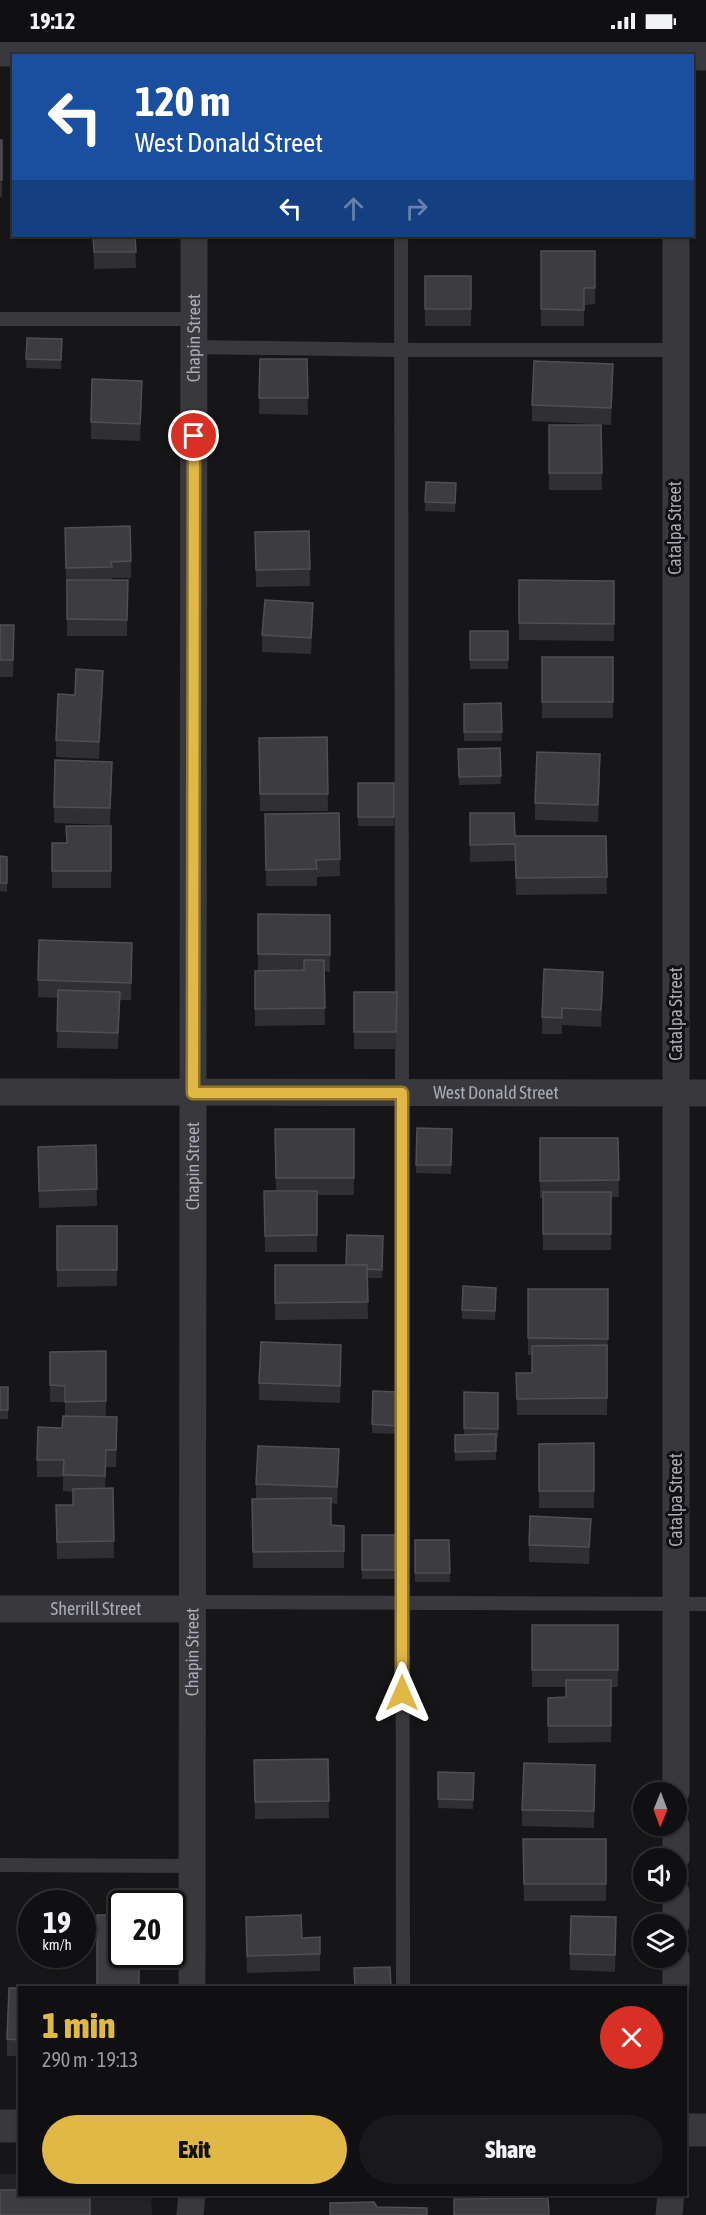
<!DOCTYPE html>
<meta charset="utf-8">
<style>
body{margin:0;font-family:"Asap Condensed",sans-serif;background:#19191b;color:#f1f3f6;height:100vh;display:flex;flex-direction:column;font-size:22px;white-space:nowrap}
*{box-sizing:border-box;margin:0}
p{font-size:20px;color:#9c9d9f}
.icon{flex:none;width:33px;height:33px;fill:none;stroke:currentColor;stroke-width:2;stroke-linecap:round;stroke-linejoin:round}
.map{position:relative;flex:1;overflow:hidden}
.side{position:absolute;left:18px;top:1944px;width:669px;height:210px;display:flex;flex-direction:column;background:#101012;border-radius:0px;box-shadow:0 2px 4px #0004,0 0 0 2px #303032}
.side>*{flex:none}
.banner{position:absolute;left:12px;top:12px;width:682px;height:183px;border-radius:0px;box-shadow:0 2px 4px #0004,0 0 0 2px #303032;background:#1a4fa0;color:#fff;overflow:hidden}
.needle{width:39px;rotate:181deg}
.controls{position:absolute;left:633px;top:1740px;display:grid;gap:12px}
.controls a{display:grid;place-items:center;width:54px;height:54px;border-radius:50%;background:#101012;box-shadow:0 2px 4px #0004,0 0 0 2px #303032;font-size:30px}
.speed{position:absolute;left:18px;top:1848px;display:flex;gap:12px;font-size:30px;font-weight:700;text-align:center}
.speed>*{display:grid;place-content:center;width:78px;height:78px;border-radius:50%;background:#101012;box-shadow:0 2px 4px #0004,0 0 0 2px #303032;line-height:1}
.speed small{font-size:15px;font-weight:400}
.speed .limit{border:3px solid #111;border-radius:9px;background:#fff;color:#111}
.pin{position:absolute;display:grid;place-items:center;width:51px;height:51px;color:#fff;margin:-26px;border:3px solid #fff;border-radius:50%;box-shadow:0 2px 6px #0007}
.me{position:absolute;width:66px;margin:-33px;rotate:0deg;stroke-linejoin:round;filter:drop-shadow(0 0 4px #0008)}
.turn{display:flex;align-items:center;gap:21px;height:126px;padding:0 24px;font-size:27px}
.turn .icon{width:78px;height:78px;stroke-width:2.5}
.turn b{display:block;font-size:42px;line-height:51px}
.lanes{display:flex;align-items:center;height:57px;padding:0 24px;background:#0003;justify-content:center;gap:30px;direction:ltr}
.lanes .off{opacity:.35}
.round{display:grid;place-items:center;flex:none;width:63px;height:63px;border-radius:32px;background:#19191b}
.overview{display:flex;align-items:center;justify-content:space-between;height:102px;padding:0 24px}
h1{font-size:36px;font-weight:800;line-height:45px;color:#e0b846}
.action{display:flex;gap:12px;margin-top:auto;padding:12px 24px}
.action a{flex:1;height:69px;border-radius:36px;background:#e0b846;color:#111;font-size:24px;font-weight:800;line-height:69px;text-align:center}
.action a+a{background:#19191b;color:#f1f3f6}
.status{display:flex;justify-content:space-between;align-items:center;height:42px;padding:0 30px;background:#101012;direction:ltr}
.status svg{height:16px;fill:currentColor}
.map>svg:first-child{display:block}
.built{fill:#232225}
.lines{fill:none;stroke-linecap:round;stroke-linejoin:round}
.service{stroke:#38383d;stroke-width:14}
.minor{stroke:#38383d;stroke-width:27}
.tertiary{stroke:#38383d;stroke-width:33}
.wall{fill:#302f33}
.shaded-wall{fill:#202022}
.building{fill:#3d3d41;stroke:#4e4e54;stroke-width:1.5}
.route-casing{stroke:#92782e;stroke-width:15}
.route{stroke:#e0b846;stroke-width:10}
.labels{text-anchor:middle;stroke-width:6;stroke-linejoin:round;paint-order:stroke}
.street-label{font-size:18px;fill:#aaadb7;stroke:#111113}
</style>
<div class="status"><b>19:12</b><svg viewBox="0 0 49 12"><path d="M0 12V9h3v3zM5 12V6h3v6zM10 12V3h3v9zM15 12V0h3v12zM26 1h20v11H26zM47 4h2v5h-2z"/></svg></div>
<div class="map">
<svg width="706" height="2173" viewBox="0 0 706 2173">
<rect width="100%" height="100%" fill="#161618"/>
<path class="built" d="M0,2132H19L20,2152L151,2153L152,2173H0Z"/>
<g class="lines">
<g class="service">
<path d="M401,194L403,1946"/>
<path d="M0,277H194"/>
<path d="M194,305L401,308H675"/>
<path d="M192,1560L706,1562"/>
<path d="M0,1823L192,1824"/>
</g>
<g class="minor">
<path id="s1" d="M0,1050L706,1051"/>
<path id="s2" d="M0,1567H192"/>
<path d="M676,1750V194"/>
<path d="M676,1816V1784"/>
<path d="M676,1882V1850"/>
<path id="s3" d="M192,1946L194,194"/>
<path d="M676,1946V1916"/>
<path d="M190,2173L192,2152"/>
<path d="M669,2173L671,2152"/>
</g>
<g class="tertiary">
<path d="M0,8L706,12"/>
<path d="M0,2084H20"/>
<path d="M686,2088H706"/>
</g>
</g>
<g class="wall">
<rect x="0" y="98" width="2" height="57"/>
<path d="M93,194H135L136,226L94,227Z"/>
<path d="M541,209H595V262L584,263V284H541Z"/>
<rect x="425" y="234" width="46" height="50"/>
<path d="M27,296L62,297L61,327L26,326Z"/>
<path d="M260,317H307L308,373L259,372Z"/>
<path d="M613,339L611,383L532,379V363Z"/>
<path d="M142,356L140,399L91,397V380Z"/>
<path d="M549,383H601L602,448H549Z"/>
<path d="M426,440L456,441L455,470L425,469Z"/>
<path d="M65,486L131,519V536H112V538H128L127,594H67V543H66Z"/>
<path d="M309,489L310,544L256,545L255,490Z"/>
<path d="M519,538L614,539V599L519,598Z"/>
<path d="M313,578L311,612L262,610V593Z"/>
<path d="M0,583L14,600L13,635H0Z"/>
<rect x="470" y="589" width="38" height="38"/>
<rect x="542" y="615" width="71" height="61"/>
<path d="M103,645L99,717L56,715V698L75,653Z"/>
<path d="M501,661L502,699H464V662Z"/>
<path d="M327,695L328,769H260L259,696Z"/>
<path d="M500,706L501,742L459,743L458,707Z"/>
<path d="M600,729L598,780L535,778V761Z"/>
<path d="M112,737L110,783L54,781V765Z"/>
<rect x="358" y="741" width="36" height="43"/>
<path d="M339,771L340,834L317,835V844H266L265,772Z"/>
<path d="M470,771L515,794H606L607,852L516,853L515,819L470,820Z"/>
<path d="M111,784V846H52V801H66Z"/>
<path d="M0,814L7,815V850L0,849Z"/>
<path d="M258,872L330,873V930L324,929L325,983L255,984V929L258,928Z"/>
<path d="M132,918L131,958H120L118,1007L57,1006L58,956L38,955V938Z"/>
<path d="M603,946L601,985L562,983V992H542V975Z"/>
<path d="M354,950H397L396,1007H354Z"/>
<path d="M417,1086L452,1087L451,1132L416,1131Z"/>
<path d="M275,1087H354V1153H317V1210H265L264,1149H276Z"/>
<path d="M540,1096H618L619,1155H611V1208H543V1156H540Z"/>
<path d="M96,1103L97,1164L39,1166L38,1105Z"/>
<path d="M57,1184H117V1244L57,1245Z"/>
<path d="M383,1194L382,1236H367L368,1277L275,1278V1223H346Z"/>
<path d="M496,1246L495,1278L462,1277V1268Z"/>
<path d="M528,1247H608L607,1373H517L516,1331H532V1313H528Z"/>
<path d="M106,1309V1375L117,1392L116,1425H106L105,1446H113L114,1516L57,1517L56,1463H73V1450L63,1449V1435H37V1418L62,1386L65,1374V1360H50V1310Z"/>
<path d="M341,1320L340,1361L259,1358V1341Z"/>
<rect x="0" y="1345" width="8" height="32"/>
<path d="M464,1350L498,1351V1396H496V1418L455,1419V1393L464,1392Z"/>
<path d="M397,1359L396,1392L372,1391V1382Z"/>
<path d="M594,1401V1466H539V1402Z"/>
<path d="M339,1424L337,1462L331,1461V1483L344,1484V1526H253L252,1457H256V1442Z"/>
<rect x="362" y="1493" width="33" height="44"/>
<path d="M591,1493L589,1522L529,1520V1503Z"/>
<path d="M415,1498H449L450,1540H415Z"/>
<path d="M532,1583H618V1645H611V1700L548,1701V1656L566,1655V1645H532Z"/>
<path d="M328,1717L329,1776L255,1777L254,1718Z"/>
<path d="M595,1723L594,1786L522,1784V1768Z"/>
<path d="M438,1730L474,1731L473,1767L438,1766Z"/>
<path d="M523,1797H606V1859H524Z"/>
<path d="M246,1892L302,1896L320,1912V1929L247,1931Z"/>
<path d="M616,1892L615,1930L570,1928V1912Z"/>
<path d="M20,1946V2014H7V1997Z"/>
</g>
<g class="shaded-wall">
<path d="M613,322V339L611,383V366Z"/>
<path d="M142,339V356L140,399V382Z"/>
<path d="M313,561V578L311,612V596Z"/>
<path d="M103,629V645L99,717V700Z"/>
<path d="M591,1477V1493L589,1522V1505Z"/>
</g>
<g class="building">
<rect x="0" y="98" width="2" height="40"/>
<path d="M93,194H135L136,210H94Z"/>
<path d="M541,209H595V246H584V268L541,267Z"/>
<rect x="425" y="234" width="46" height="33"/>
<path d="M27,296L62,297L61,318L26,317Z"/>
<path d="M260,317H307L308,356H259Z"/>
<path d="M534,319L613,322L611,366L532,363Z"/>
<path d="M92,337L142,339L140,382L91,380Z"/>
<path d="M549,383H601L602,431H549Z"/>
<path d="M426,440L456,441L455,461L425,460Z"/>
<path d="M130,484L131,519L111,520L112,525L66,526L65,486Z"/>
<path d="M309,489L310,527L256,528L255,490Z"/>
<path d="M67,538H128L127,578L67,577Z"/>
<path d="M519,538L614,539V582L519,581Z"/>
<path d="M265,558L313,561L311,596L262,593Z"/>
<path d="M0,583H14L13,618H0Z"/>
<rect x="470" y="589" width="38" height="29"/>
<rect x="542" y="615" width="71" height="45"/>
<path d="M76,627L103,629L99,700L56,698L58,652L75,653Z"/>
<path d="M501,661L502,690H464V662Z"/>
<path d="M327,695L328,752H260L259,696Z"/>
<path d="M500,706L501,734L459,735L458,707Z"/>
<path d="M537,710L600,712L598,763L535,761Z"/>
<path d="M55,718L112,720L110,766L54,765Z"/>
<rect x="358" y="741" width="36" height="34"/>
<path d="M339,771L340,817L316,818L317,827L266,828L265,772Z"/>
<path d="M470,771H514L515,794H606L607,835L516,836L515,802L470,803Z"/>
<path d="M66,784H111V829H52V801H67Z"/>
<path d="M0,814L7,815V841H0Z"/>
<path d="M258,872L330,873V913L258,912Z"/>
<path d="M39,898L132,901L131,941L38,938Z"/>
<path d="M304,918H324L325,966L255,967V929L304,928Z"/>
<path d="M544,927L603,930L601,968L562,966V976L542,975Z"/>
<path d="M58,948L120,950L118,991L57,989Z"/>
<path d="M354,950H397L396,990H354Z"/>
<path d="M417,1086L452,1087L451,1123H416Z"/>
<path d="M275,1087H354V1136H276Z"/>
<path d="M540,1096H618L619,1138L540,1139Z"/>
<path d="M96,1103L97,1147L39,1149L38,1105Z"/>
<path d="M264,1149H317V1193L265,1194Z"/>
<rect x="543" y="1150" width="68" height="42"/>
<rect x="57" y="1184" width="60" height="44"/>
<path d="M347,1193L383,1194L382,1228L367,1227V1223H346Z"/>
<path d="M275,1223H367L368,1260L275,1261Z"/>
<path d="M463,1244L496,1246L495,1269L462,1268Z"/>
<path d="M528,1247H608V1297L528,1296Z"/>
<path d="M261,1300L341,1303L340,1344L259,1341Z"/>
<path d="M607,1303V1356L517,1357L516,1331H532V1304Z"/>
<path d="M106,1309V1359L65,1360V1344L50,1343V1310Z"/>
<rect x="0" y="1345" width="8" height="23"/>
<path d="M373,1349L397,1350L396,1384L372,1382Z"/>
<path d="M464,1350L498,1351V1387L464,1386Z"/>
<path d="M63,1374L117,1375L116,1408H106L105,1434L63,1433L64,1418H37L38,1385L62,1386Z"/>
<path d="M496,1392V1409L455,1410V1393Z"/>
<path d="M594,1401V1449H539V1402Z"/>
<path d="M258,1404L339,1407L337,1445L256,1442Z"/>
<path d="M113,1446L114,1499L57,1500L56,1463H73V1447Z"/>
<path d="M331,1456V1483L344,1484V1509L253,1510L252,1457Z"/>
<path d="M530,1474L591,1477L589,1505L529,1503Z"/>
<rect x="362" y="1493" width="33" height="35"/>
<path d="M415,1498H449L450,1531H415Z"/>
<rect x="532" y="1583" width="86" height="45"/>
<path d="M566,1638H611V1684H548V1656L566,1655Z"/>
<path d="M328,1717L329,1759L255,1760L254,1718Z"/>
<path d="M524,1721L595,1723L594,1769L522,1768Z"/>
<path d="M438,1730L474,1731L473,1758L438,1757Z"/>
<path d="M523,1797H606V1842H524Z"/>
<path d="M97,1873H122V1912H139V1946H97Z"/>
<path d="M301,1873L302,1896L320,1895V1912L247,1914L246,1875Z"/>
<path d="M571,1874L616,1875L615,1913L570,1912Z"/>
<path d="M390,1925L391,1946H355L354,1926Z"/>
<path d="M9,1946H20V1998L7,1997Z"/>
<path d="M0,2148H20V2152H90V2173H0Z"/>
<path d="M548,2156L549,2173H454V2157Z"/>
<path d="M374,2160L377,2165L427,2166V2173H330V2161Z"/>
</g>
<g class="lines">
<defs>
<path id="route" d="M194,394L193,1051H402V1651"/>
</defs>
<use href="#route" class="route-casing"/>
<use href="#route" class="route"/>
</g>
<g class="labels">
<g class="street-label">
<text dy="6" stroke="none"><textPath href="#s3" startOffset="1650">Chapin Street</textPath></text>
<text transform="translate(675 486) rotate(-90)" y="6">Catalpa Street</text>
<text transform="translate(676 972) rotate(-90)" y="6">Catalpa Street</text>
<text dy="6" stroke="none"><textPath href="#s1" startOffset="496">West Donald Street</textPath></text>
<text dy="6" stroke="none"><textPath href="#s3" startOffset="822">Chapin Street</textPath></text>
<text transform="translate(676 1458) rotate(-90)" y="6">Catalpa Street</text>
<text dy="6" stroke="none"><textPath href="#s2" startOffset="96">Sherrill Street</textPath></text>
<text dy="6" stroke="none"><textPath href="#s3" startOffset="336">Chapin Street</textPath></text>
</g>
</g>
</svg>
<div class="controls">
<a><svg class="needle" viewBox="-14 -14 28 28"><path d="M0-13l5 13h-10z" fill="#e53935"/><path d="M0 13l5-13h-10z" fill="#9c9d9f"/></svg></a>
<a><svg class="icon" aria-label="sound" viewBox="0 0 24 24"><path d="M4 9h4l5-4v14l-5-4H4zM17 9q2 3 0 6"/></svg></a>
<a><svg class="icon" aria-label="layers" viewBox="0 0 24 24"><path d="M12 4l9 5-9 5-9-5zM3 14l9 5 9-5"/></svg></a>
</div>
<div class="speed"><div>19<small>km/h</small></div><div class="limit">20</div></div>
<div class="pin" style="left:194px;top:394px;background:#d93025"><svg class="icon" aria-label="arrive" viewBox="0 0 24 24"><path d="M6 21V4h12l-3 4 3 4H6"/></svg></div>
<svg class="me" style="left:402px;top:1651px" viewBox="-20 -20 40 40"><path d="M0-17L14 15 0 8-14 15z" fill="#e0b846" stroke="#fff" stroke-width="4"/></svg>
<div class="banner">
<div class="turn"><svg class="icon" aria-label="left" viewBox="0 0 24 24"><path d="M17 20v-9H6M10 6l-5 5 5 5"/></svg><div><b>120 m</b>West Donald Street</div></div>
<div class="lanes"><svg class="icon" aria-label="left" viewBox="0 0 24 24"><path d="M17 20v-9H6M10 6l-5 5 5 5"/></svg><svg class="icon off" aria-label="ahead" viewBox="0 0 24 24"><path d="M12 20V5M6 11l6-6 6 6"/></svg><svg class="icon off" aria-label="right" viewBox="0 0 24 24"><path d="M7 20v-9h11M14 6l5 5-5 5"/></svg></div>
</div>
<section class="side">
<div class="overview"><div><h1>1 min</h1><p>290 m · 19:13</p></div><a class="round" style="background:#d93025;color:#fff"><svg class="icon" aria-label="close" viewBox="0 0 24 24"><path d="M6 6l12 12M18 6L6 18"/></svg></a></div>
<div class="action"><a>Exit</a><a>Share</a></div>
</section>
</div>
